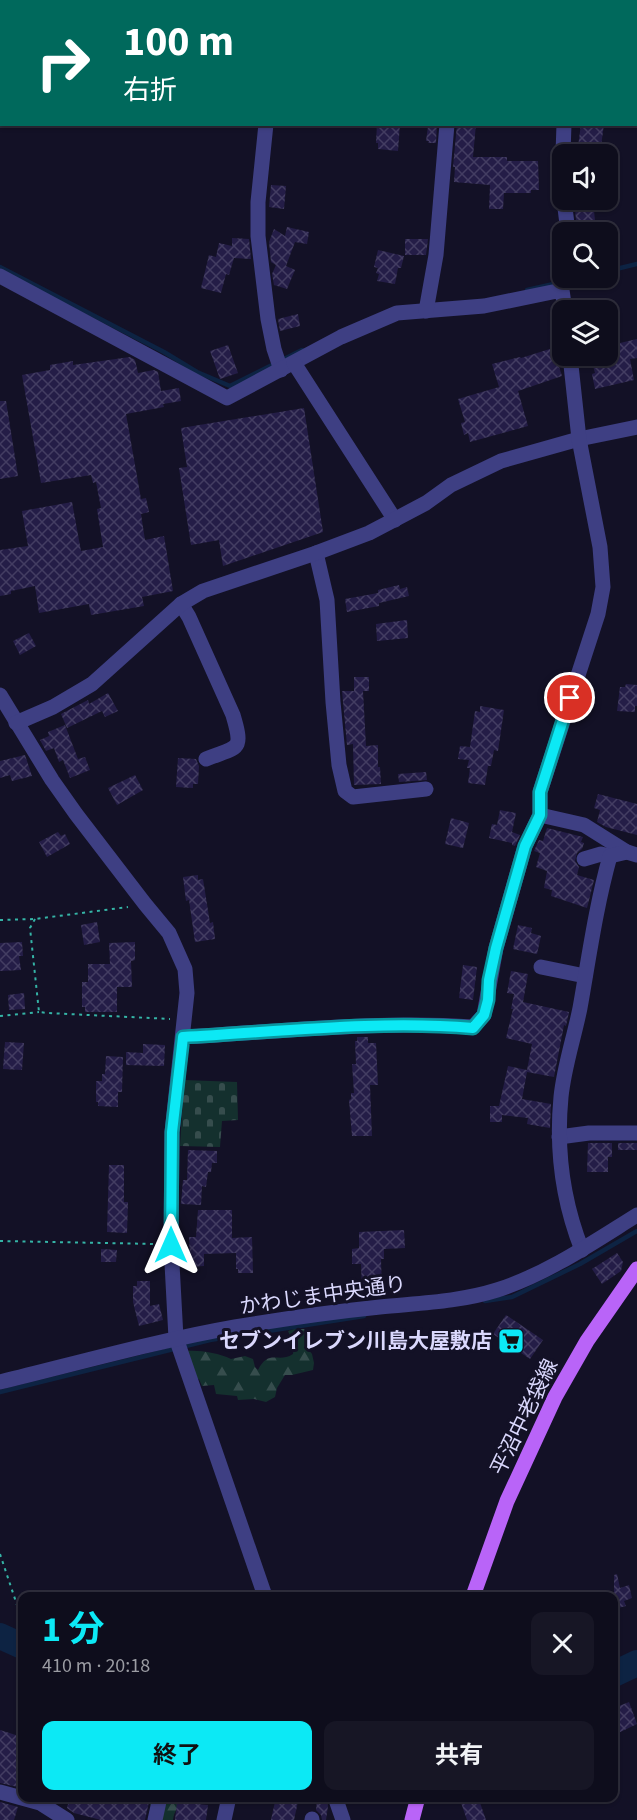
<!DOCTYPE html>
<html lang="ja">
<meta charset="utf-8">
<style>
body{margin:0;font-family:"Source Sans 3","Noto Sans JP",sans-serif;background:#171625;color:#f1f3f6;height:100vh;display:flex;flex-direction:column;font-size:22px;white-space:nowrap}
*{box-sizing:border-box;margin:0}
p{font-size:20px;color:#9b9ca3}
.icon{flex:none;width:33px;height:33px;fill:none;stroke:currentColor;stroke-width:2;stroke-linecap:round;stroke-linejoin:round}
.map{position:relative;flex:1;overflow:hidden}
.sheet{position:absolute;left:18px;top:1592px;width:600px;height:210px;display:flex;flex-direction:column;background:#0e0d1c;border-radius:12px;box-shadow:0 2px 4px #0004,0 0 0 2px #2e2d3b}
.sheet>*{flex:none}
.top-card{position:absolute;left:0px;top:0px;width:638px;height:126px;box-shadow:0 2px 4px #0004,0 0 0 2px #2e2d3b;background:#00695c;color:#fff;overflow:hidden}
.fabs{position:absolute;left:552px;top:144px;display:grid;gap:12px}
.fabs a{display:grid;place-items:center;width:66px;height:66px;border-radius:12px;background:#0e0d1c;box-shadow:0 2px 4px #0004,0 0 0 2px #2e2d3b;font-size:30px}
.pin{position:absolute;display:grid;place-items:center;width:51px;height:51px;color:#fff;margin:-26px;border:3px solid #fff;border-radius:50%;box-shadow:0 2px 6px #0007}
.me{position:absolute;width:66px;margin:-33px;rotate:0deg;stroke-linejoin:round;filter:drop-shadow(0 0 4px #0008)}
.turn{display:flex;align-items:center;gap:21px;height:126px;padding:0 24px;font-size:27px}
.turn .icon{width:78px;height:78px;stroke-width:2.5}
.turn b{display:block;font-size:42px;line-height:51px}
.round{display:grid;place-items:center;flex:none;width:63px;height:63px;border-radius:12px;background:#171625}
.head{display:flex;align-items:center;justify-content:space-between;height:102px;padding:0 24px}
h1{font-size:36px;font-weight:700;line-height:45px;color:#0ce9f5}
.button{display:flex;gap:12px;margin-top:auto;padding:12px 24px}
.button a{flex:1;height:69px;border-radius:12px;background:#0ce9f5;color:#111;font-size:24px;font-weight:700;line-height:69px;text-align:center}
.button a+a{background:#171625;color:#f1f3f6}
.map>svg:first-child{display:block}
.forest{fill:url(#forest-firs)}
.cemetery{fill:url(#cemetery-stones)}
.lines{fill:none;stroke-linecap:round;stroke-linejoin:round}
.stream{stroke:#0d2343;stroke-width:4.5}
.river{stroke:#0d2343;stroke-width:26}
.building{fill:url(#building-cross-hatch)}
.path{stroke:#35b4a6;stroke-width:2;stroke-dasharray:3 4.5;stroke-linecap:butt}
.minor{stroke:#3e3f83;stroke-width:15}
.major{stroke:#b964f8;stroke-width:15}
.route-casing{stroke:#08979f;stroke-width:15}
.route{stroke:#0ce9f5;stroke-width:10}
.labels{text-anchor:middle;stroke-width:6;stroke-linejoin:round;paint-order:stroke}
.street-label{font-size:21px;fill:#dad8fd;stroke:#131126}
.poi-label{font-size:21px;font-weight:bold;fill:#dad8fd;stroke:#131126;text-anchor:end}
</style>
<div class="map">
<svg width="637" height="1820" viewBox="0 0 637 1820">
<defs>
<pattern id="forest-firs" width="22" height="20" patternUnits="userSpaceOnUse" patternTransform="scale(1.5)"><rect width="22" height="20" fill="#14302e"/><path d="M5 1l3.5 6h-7zM16 11l3.5 6h-7z" fill="#364d4d"/></pattern>
<pattern id="cemetery-stones" width="16" height="16" patternUnits="userSpaceOnUse" patternTransform="scale(1.5)"><rect width="16" height="16" fill="#14302e"/><path d="M2 7V4a2 2 0 0 1 4 0v3zM10 15v-3a2 2 0 0 1 4 0v3z" fill="#364d4d"/></pattern>
<pattern id="building-cross-hatch" width="8" height="8" patternUnits="userSpaceOnUse" patternTransform="scale(1.5)"><rect width="8" height="8" fill="#241d47"/><path d="M0 0l8 8M0 8l8-8" fill="none" stroke="#433d62"/></pattern>
</defs>
<rect width="100%" height="100%" fill="#131126"/>
<g class="forest">
<path d="M294,1329H304L307,1333V1348L312,1354L314,1363L313,1370L292,1375H285L277,1388L275,1397L266,1402L254,1399L238,1400L237,1396L216,1394L214,1385L202,1386L199,1379L193,1380L186,1351C201,1350 218,1353 231,1359L245,1356L253,1359L255,1367L258,1370C269,1348 278,1364 293,1354L294,1345L288,1331Z"/>
<path d="M149,1797H182C180,1806 174,1810 173,1820H150L154,1812L150,1804Z"/>
</g>
<path class="cemetery" d="M184,1080L237,1082L238,1120L222,1121L220,1147L180,1146Z"/>
<g class="lines">
<g class="stream">
<path d="M0,267L164,352L197,372L230,386L302,350"/>
<path d="M608,271L637,264"/>
<path d="M527,290L580,278"/>
<path d="M485,1301L512,1297L580,1264L637,1231"/>
<path d="M0,1392L210,1340L364,1316"/>
</g>
<g class="river">
<path d="M0,1636L22,1646"/>
<path d="M614,1674L637,1663"/>
</g>
</g>
<g class="building">
<path d="M377,124H400L398,151L378,149V143H376Z"/>
<path d="M430,124H437L436,143H428L429,141H426L428,126H430Z"/>
<path d="M457,124H476L473,157H507V161H538L539,190H531V193H504L503,209H489L490,185L454,182L455,167H453Z"/>
<path d="M581,124H604L600,154H577Z"/>
<path d="M271,185L286,186L284,209L269,207Z"/>
<path d="M574,200H595L596,210H594L595,221H592L593,227L577,229Z"/>
<path d="M287,227L309,232L307,244L295,242L286,266L295,270L287,289L274,285L272,274L276,265L271,262L269,242L274,229L285,236Z"/>
<path d="M232,238L249,239L251,259L234,258L229,275L226,274L221,293L201,288L209,255L216,257L219,243L232,246Z"/>
<path d="M405,239H428L426,255H405Z"/>
<path d="M378,250L404,256L401,268H398L395,284L377,281L379,274L376,273L378,268L374,267Z"/>
<path d="M298,314L300,326L280,331L278,319Z"/>
<path d="M637,339V358L630,359L634,380L595,389L592,374L595,373L592,362H595L593,356H608V343L619,341L620,343Z"/>
<path d="M228,345L238,373L220,379L210,351Z"/>
<path d="M553,348L562,376L518,391L528,426L470,442L468,433L464,435L461,423L465,422L458,399L499,387L492,364L520,357L521,358Z"/>
<path d="M130,357L135,360L138,373L154,370L158,372L161,391L179,388L181,401L163,404L164,407L126,414L141,499L146,498L149,512L141,514L145,540L164,536L173,591L142,597L144,606L91,615L89,604L39,613L35,586L11,591V594L0,596V550L28,546L22,511L72,502L81,551L103,547L97,509L101,508L96,482L93,483L91,475L41,483L22,375L50,370V365L73,361V365Z"/>
<path d="M0,401H6L18,476L0,479Z"/>
<path d="M304,408L323,532L223,566L219,540L191,545L179,468L187,467L181,428Z"/>
<path d="M399,585L400,589L407,587L409,596L379,603V606L347,612L345,599L378,593V590Z"/>
<path d="M407,620L408,638L377,641L376,624Z"/>
<path d="M29,633L36,646L20,655L13,641Z"/>
<path d="M354,677H369V691H363L366,746L378,745V767H380L381,784L354,785L353,744L347,745L342,691H354Z"/>
<path d="M626,684L637,685V706H635V712L617,711L620,687H625Z"/>
<path d="M108,693L118,711L105,717L102,711L67,728L61,714L88,700L89,704Z"/>
<path d="M480,706L504,710L498,751L494,750L491,766H488L485,785L468,783L470,768H467L469,760L458,759L460,746L470,747L475,711L480,712Z"/>
<path d="M65,725L78,759L85,757L90,770L70,778L63,760L59,762L54,748L46,751L40,740L49,736L48,732Z"/>
<path d="M25,755L32,776L12,781L10,775L0,778V761Z"/>
<path d="M178,758L196,759L199,766L198,784H193V788L176,787Z"/>
<path d="M426,772L427,780L399,782L398,774Z"/>
<path d="M135,775L143,790L117,805L108,788Z"/>
<path d="M598,794L637,804V835L606,827L597,822L600,810L594,808Z"/>
<path d="M500,810L516,813L512,832L520,835L515,846L512,845V843L489,838L492,824L497,825Z"/>
<path d="M451,818L469,823L463,848L445,844Z"/>
<path d="M547,828L583,837L581,842L584,843L582,849L577,853L575,861L579,867L577,875L594,880L587,908L551,896L552,890L544,888L547,871L536,867L540,853L534,851L539,840L543,841Z"/>
<path d="M58,832L61,836L65,834L70,844L47,857L39,842Z"/>
<path d="M198,875V880L203,879L210,923L213,922L215,939L195,942L189,900L186,901L183,877Z"/>
<path d="M97,922L100,942L84,945L81,925Z"/>
<path d="M518,925L532,928L531,933L541,936L537,954L513,949Z"/>
<path d="M22,942L23,956H19L21,970L0,971V943Z"/>
<path d="M135,942V960L131,961L132,987H117V1012H85V1007H82V982H88V964H110L109,943Z"/>
<path d="M463,965L477,967L473,1000L459,998Z"/>
<path d="M511,971L528,974L523,1002L569,1012L566,1026L564,1025L554,1077L527,1072L522,1099L551,1104L550,1128L527,1124L528,1118L502,1115V1122H490V1106H499L508,1066L527,1070L532,1044L506,1038L513,1009H511L514,994L507,993Z"/>
<path d="M24,993L25,1009L9,1010L8,995Z"/>
<path d="M357,1037H368V1043H376L378,1085H370L372,1136H352L349,1100L351,1099V1093H354L352,1064H356L355,1041H357Z"/>
<path d="M5,1042L24,1043L22,1070L3,1069Z"/>
<path d="M143,1044L165,1045L164,1066L126,1065V1052L143,1053Z"/>
<path d="M106,1056L123,1057L122,1092H118V1107L98,1106V1102H96V1081H102V1074H105Z"/>
<path d="M588,1143H612V1157H608V1172H587Z"/>
<rect x="618" y="1143" width="19" height="7"/>
<path d="M188,1150L217,1151V1163H212L211,1172H208L206,1187L202,1186L201,1205L181,1204L183,1180H187Z"/>
<path d="M109,1165H124V1202H128L127,1233L107,1232Z"/>
<path d="M198,1210H232V1238L252,1237L253,1273H238V1269H236V1253L204,1254V1266L190,1267L189,1237H196Z"/>
<path d="M404,1230L405,1248L384,1249V1259H381L382,1290L362,1291L361,1264H352V1249L359,1248V1232Z"/>
<path d="M101,1249L117,1250L116,1262H101Z"/>
<path d="M617,1253L623,1262L621,1271L602,1284L592,1269Z"/>
<path d="M137,1281H150V1306L159,1304L163,1320L139,1326L133,1302V1286H137Z"/>
<path d="M506,1315L543,1340L530,1359L493,1334Z"/>
<path d="M617,1574L620,1588L629,1585L632,1598L624,1601L626,1606L614,1609V1575Z"/>
<path d="M629,1702L637,1724L614,1735V1708Z"/>
<path d="M0,1730L22,1737V1788L0,1783Z"/>
<path d="M70,1797H150L145,1820H101L74,1813L67,1808Z"/>
<path d="M276,1797H299L294,1820H271Z"/>
<path d="M459,1797H478L486,1820H467Z"/>
<path d="M317,1801L327,1803L328,1806L326,1820H322L321,1815L316,1810Z"/>
<path d="M0,1802L18,1807L14,1820H0Z"/>
<path d="M177,1802L208,1805L206,1820H175Z"/>
</g>
<g class="lines">
<g class="path">
<path d="M241,0L244,2"/>
<path d="M287,0L290,2"/>
<path d="M577,2L581,0"/>
<path d="M636,18L637,17"/>
<path d="M35,919L30,928L39,1012L48,1013L170,1019"/>
<path d="M0,920L35,919L128,907"/>
<path d="M0,1016L39,1012"/>
<path d="M0,1241L156,1244"/>
<path d="M0,1554L22,1620"/>
</g>
<g class="minor">
<path d="M636,46H637"/>
<path d="M0,49H2"/>
<path d="M266,124L258,202V236L268,319L274,349L281,370"/>
<path d="M563,154L564,124"/>
<path d="M562,173V177"/>
<path d="M564,200L568,232"/>
<path d="M0,276L227,398L341,337L397,313L484,306L562,290L565,310"/>
<path d="M426,311L436,255L447,124"/>
<path d="M294,363L395,520"/>
<path d="M316,553L327,600L333,702L339,765L345,791L353,797L426,789"/>
<path d="M181,604L189,617L233,715C244,752 238,746 206,759"/>
<path d="M0,695L52,780L76,814L145,904L169,933L185,969L187,993L172,1132L171,1245L176,1338L265,1596"/>
<path d="M16,723L53,707L92,684L181,604L203,591L316,553L369,533L426,503L451,485L501,461L579,439L637,427"/>
<path d="M540,815L584,825L627,852L637,855"/>
<path d="M584,859L601,854L610,856"/>
<path d="M541,967L585,976"/>
<path d="M183,1037C278,1032 379,1020 473,1027L484,1015L496,948L525,846L540,815V792L598,614L603,587L600,547L579,439L570,356"/>
<path d="M559,1137L589,1133H637"/>
<path d="M582,1250C563,1202 556,1149 561,1097C564,1067 574,1038 580,1008C589,957 596,906 610,856L627,852"/>
<path d="M0,1382C78,1363 156,1341 235,1327C283,1319 331,1312 380,1307C419,1303 459,1302 497,1290C547,1274 592,1243 637,1215"/>
<path d="M0,1792L40,1803L67,1820"/>
<path d="M335,1797L343,1820"/>
<path d="M155,1820L160,1797"/>
<path d="M224,1820L229,1797"/>
<path d="M312,1820V1819"/>
</g>
<g class="major">
<path d="M473,1596L507,1501L555,1397L587,1341L637,1269"/>
<path d="M412,1820L418,1797"/>
</g>
</g>
<g class="lines">
<defs>
<path id="route" d="M171,1245L172,1132L183,1037C278,1032 377,1020 473,1028L484,1015L488,1000L489,980L496,948L525,846L540,815V792L570,698"/>
</defs>
<use href="#route" class="route-casing"/>
<use href="#route" class="route"/>
</g>
<defs>
<symbol id="supermarket-square" viewBox="-11 -11 22 22"><rect x="-9" y="-9" width="18" height="18" rx="4" fill="#0ce9f5" stroke="#131126"/><path d="M-6-5.5h2.5l.6 2H6L4.5 2H-2.5L-4.4-4H-6ZM-1.5 3.2a1.3 1.3 0 1 0 .1 0ZM3 3.2a1.3 1.3 0 1 0 .1 0Z" fill="#111"/></symbol>
</defs>
<g fill-rule="evenodd">
<use href="#supermarket-square" x="496" y="1326" width="30" height="30"/>
</g>
<g class="labels">
<g class="street-label">
<text transform="translate(323 1295) rotate(-8)" y="7">かわじま中央通り</text>
<text transform="translate(524 1417) rotate(-64)" y="7">平沼中老袋線</text>
</g>
<g class="poi-label">
<text x="492" y="1348">セブンイレブン川島大屋敷店</text>
</g>
</g>
</svg>
<div class="fabs">
<a><svg class="icon" aria-label="sound" viewBox="0 0 24 24"><path d="M4 9h4l5-4v14l-5-4H4zM17 9q2 3 0 6"/></svg></a>
<a><svg class="icon" aria-label="search" viewBox="0 0 24 24"><circle cx="10" cy="10" r="6"/><path d="M15 15l6 6"/></svg></a>
<a><svg class="icon" aria-label="layers" viewBox="0 0 24 24"><path d="M12 4l9 5-9 5-9-5zM3 14l9 5 9-5"/></svg></a>
</div>
<div class="pin" style="left:570px;top:698px;background:#d93025"><svg class="icon" aria-label="arrive" viewBox="0 0 24 24"><path d="M6 21V4h12l-3 4 3 4H6"/></svg></div>
<svg class="me" style="left:171px;top:1245px" viewBox="-20 -20 40 40"><path d="M0-17L14 15 0 8-14 15z" fill="#0ce9f5" stroke="#fff" stroke-width="4"/></svg>
<div class="top-card">
<div class="turn"><svg class="icon" aria-label="right" viewBox="0 0 24 24"><path d="M7 20v-9h11M14 6l5 5-5 5"/></svg><div><b>100 m</b>右折</div></div>
</div>
<section class="sheet">
<div class="head"><div><h1>1 分</h1><p>410 m · 20:18</p></div><a class="round"><svg class="icon" aria-label="close" viewBox="0 0 24 24"><path d="M6 6l12 12M18 6L6 18"/></svg></a></div>
<div class="button"><a>終了</a><a>共有</a></div>
</section>
</div>
